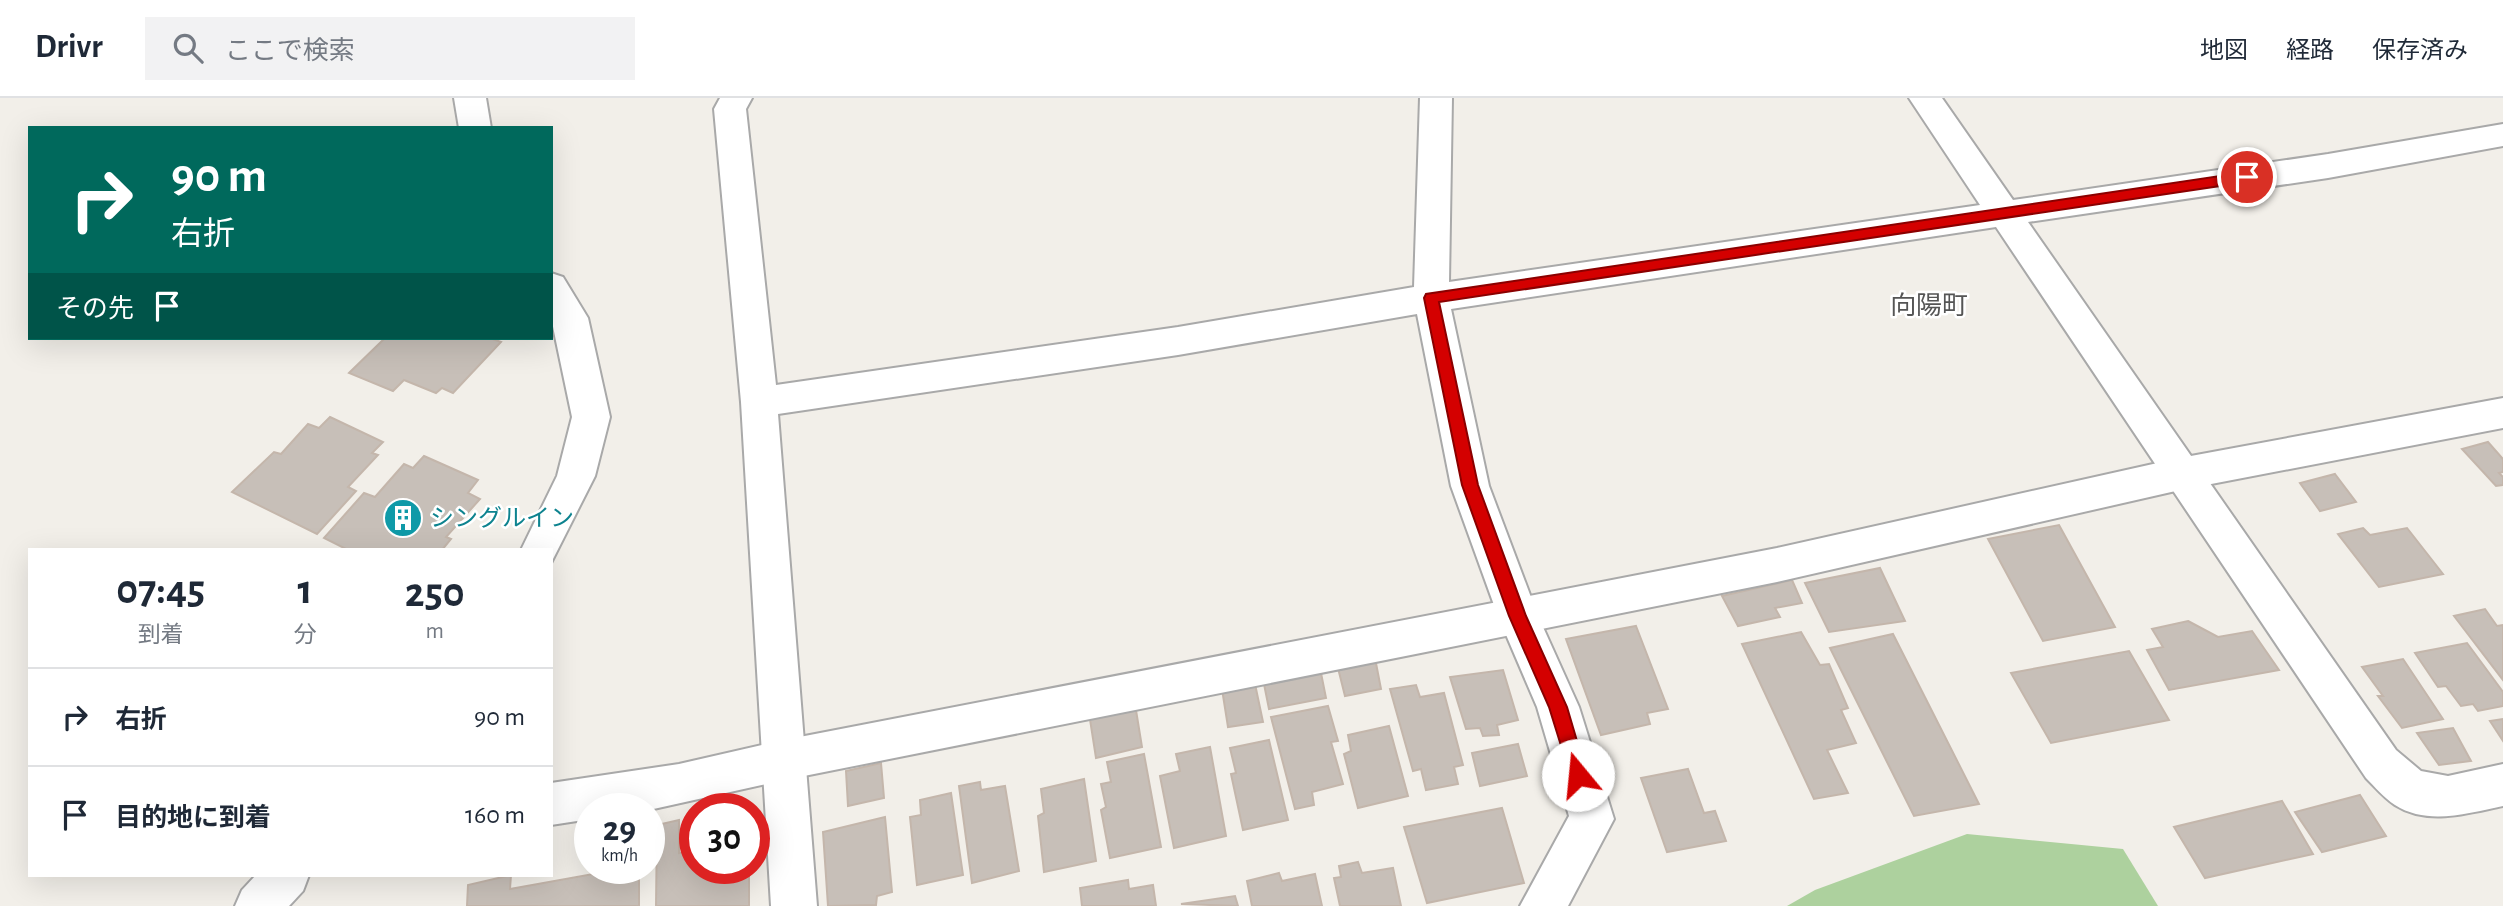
<!DOCTYPE html>
<html lang="ja">
<meta charset="utf-8">
<style>
body{margin:0;font-family:"Alegreya Sans","Noto Sans JP",sans-serif;background:#f2f2f3;color:#1f2937;height:100vh;display:flex;flex-direction:column;font-size:26px;white-space:nowrap}
*{box-sizing:border-box;margin:0}
p{font-size:23px;color:#747a83}
.icon{flex:none;width:38px;height:38px;fill:none;stroke:currentColor;stroke-width:2;stroke-linecap:round;stroke-linejoin:round}
.map{position:relative;flex:1;overflow:hidden}
.side{position:absolute;left:28px;top:450px;width:525px;height:329px;display:flex;flex-direction:column;background:#fff;border-radius:0px;box-shadow:0 7px 28px #0002}
.side>*{flex:none}
.top-card{position:absolute;left:28px;top:28px;width:525px;height:214px;border-radius:0px;box-shadow:0 7px 28px #0002;background:#00695c;color:#fff;overflow:hidden}
.speed{position:absolute;left:574px;top:695px;display:flex;gap:14px;font-size:35px;font-weight:700;text-align:center}
.speed>*{display:grid;place-content:center;width:91px;height:91px;border-radius:50%;background:#fff;box-shadow:0 7px 28px #0002;line-height:1}
.speed small{font-size:18px;font-weight:400}
.speed .limit{border:10px solid #d22;background:#fff;color:#111}
.pin{position:absolute;display:grid;place-items:center;width:60px;height:60px;color:#fff;margin:-30px;border:4px solid #fff;border-radius:50%;box-shadow:0 2px 7px #0007}
.me{position:absolute;width:77px;margin:-38px;rotate:343deg;stroke-linejoin:round;filter:drop-shadow(0 0 5px #0008)}
.turn{display:flex;align-items:center;gap:24px;height:147px;padding:0 28px;font-size:32px}
.turn .icon{width:91px;height:91px;stroke-width:2.5}
.turn b{display:block;font-size:49px;line-height:60px}
.then{display:flex;align-items:center;height:66px;padding:0 28px;background:#0003;gap:14px;font-size:26px}
.eta{display:flex;justify-content:space-evenly;align-items:center;height:119px;text-align:center}
.eta b{font-size:42px;font-weight:700;line-height:49px}
ul{padding:0;list-style:none}
li{display:flex;align-items:center;gap:21px;height:98px;padding:0 28px;border-top:2px solid #e0e1e3}
li div{flex:1}
li b{display:block;font-size:26px}
li em{font-style:normal}
header{display:flex;align-items:center;gap:42px;box-sizing:border-box;height:98px;padding:0 35px;background:#fff;border-bottom:2px solid #e0e1e3}
header strong{font-size:33px}
nav{display:flex;gap:38px;margin-inline-start:auto;font-size:24px}
.search{width:490px;height:63px;background:#f2f2f3;display:flex;align-items:center;gap:18px;box-sizing:border-box;padding:0 24px;border-radius:0px;color:#747a83;font-size:26px}
.map>svg:first-child{display:block}
.forest{fill:#add19e}
.building{fill:#c7bfb8;stroke:#c4b6ab;stroke-width:2}
.lines{fill:none;stroke-linecap:round;stroke-linejoin:round}
.minor-casing{stroke:#a9a9a9;stroke-width:4}
.tertiary-casing{stroke:#a9a9a9;stroke-width:4}
.minor{fill:#fff;fill-rule:evenodd}
.tertiary{fill:#fff;fill-rule:evenodd}
.route{fill:#d40000;stroke:#8a0000;stroke-width:2}
.labels{text-anchor:middle;stroke-width:5;stroke-linejoin:round;paint-order:stroke}
.culture-label{font-size:24px;fill:#0d838f;stroke:#fff;text-anchor:start}
.neighbourhood-label{font-size:26px;fill:#555;stroke:#fff}
</style>
<header>
<strong>Drivr</strong>
<div class="search"><svg class="icon" aria-label="search" viewBox="0 0 24 24"><circle cx="10" cy="10" r="6"/><path d="M15 15l6 6"/></svg>ここで検索</div>
<nav><a>地図</a><a>経路</a><a>保存済み</a></nav>
</header>
<div class="map">
<svg width="2503" height="808" viewBox="0 0 2503 808">
<rect width="100%" height="100%" fill="#f2efe9"/>
<path class="forest" d="M1967,736L2123,751L2158,808H1787L1815,792Z"/>
<g class="building">
<path d="M385,240H490L501,244L453,295L442,290L436,295L404,282L393,293L349,275Z"/>
<path d="M330,319L383,344L372,355L378,357L348,389L356,393L317,436L232,394L274,354L281,356L308,326L319,330Z"/>
<path d="M2488,344L2503,361V374L2499,375L2503,379V387L2496,388L2462,351Z"/>
<path d="M424,358L478,382L468,395L480,401L446,439L451,441L442,452H348L324,440L364,395L375,399L404,366L413,370Z"/>
<path d="M2335,376L2356,404L2320,413L2300,385Z"/>
<path d="M2059,427L2115,529L2043,543L1988,441Z"/>
<path d="M2363,430L2370,437L2407,430L2443,476L2379,489L2338,436Z"/>
<path d="M1880,470L1905,523L1829,534L1805,485Z"/>
<path d="M1792,482L1802,505L1775,510L1780,519L1738,528L1722,498Z"/>
<path d="M2485,511L2497,528L2503,527V582L2454,518Z"/>
<path d="M2188,523L2218,539L2252,533L2279,572L2169,592L2147,552L2163,549L2152,531Z"/>
<path d="M1636,528L1668,611L1647,615L1650,626L1601,637L1566,541Z"/>
<path d="M1801,534L1820,567L1829,566L1848,610L1841,612L1856,645L1827,652L1848,695L1814,701L1742,546Z"/>
<path d="M1893,536L1979,706L1914,718L1830,550Z"/>
<path d="M2467,545L2503,594V608L2478,613L2473,606L2461,608L2446,588L2438,589L2415,555Z"/>
<path d="M2129,553L2169,622L2051,645L2011,575Z"/>
<path d="M1375,560L1381,591L1345,598L1337,566Z"/>
<path d="M2403,561L2443,621L2402,630L2378,598H2383L2362,569Z"/>
<path d="M1320,570L1326,600L1269,611L1263,581Z"/>
<path d="M1503,572L1518,622L1497,627L1499,637L1483,638L1480,630L1466,631L1450,579Z"/>
<path d="M1255,586L1263,624L1228,629L1222,591Z"/>
<path d="M1416,587L1420,599L1444,595L1463,667L1454,669L1458,686L1426,692L1421,671L1413,673L1390,591Z"/>
<path d="M1135,606L1142,649L1096,660L1089,615Z"/>
<path d="M1328,608L1338,643L1331,644L1343,686L1312,694L1314,707L1295,711L1271,619Z"/>
<path d="M2503,621V643L2490,623Z"/>
<path d="M1389,628L1408,698L1358,710L1344,656L1351,653L1348,637Z"/>
<path d="M2453,630L2471,663L2439,667L2417,635Z"/>
<path d="M1269,642L1288,722L1243,732L1231,676L1236,675L1230,650Z"/>
<path d="M1518,646L1527,678L1480,688L1472,655Z"/>
<path d="M1210,649L1226,738L1174,750L1160,678L1180,673L1176,656Z"/>
<path d="M1144,656L1161,749L1110,760L1101,712L1106,709L1101,686L1111,684L1107,664Z"/>
<path d="M881,665L884,700L848,708L846,673Z"/>
<path d="M1688,671L1704,715L1715,713L1726,743L1667,754L1641,680Z"/>
<path d="M1084,681L1096,763L1044,774L1038,718L1044,715L1041,691Z"/>
<path d="M980,684L981,692L1005,688L1019,773L972,785L959,688Z"/>
<path d="M951,695L963,777L917,787L910,719L921,717L920,702Z"/>
<path d="M2360,697L2386,738L2322,754L2295,714Z"/>
<path d="M2282,703L2313,756L2205,780L2174,729Z"/>
<path d="M1502,710L1524,785L1427,805L1404,729Z"/>
<path d="M885,719L892,794L877,798L876,807L828,808L823,734Z"/>
<path d="M679,722V755L695,753V770H749V808H656L657,727Z"/>
<path d="M1358,764L1362,775L1393,770L1401,808H1340L1334,780L1341,779L1339,768Z"/>
<path d="M599,770H639V808H467L468,787L511,777L510,791L599,775Z"/>
<path d="M1279,775L1282,783L1315,776L1322,808H1252L1247,783Z"/>
<path d="M1128,782L1129,791L1153,787L1156,808H1082L1080,790Z"/>
<path d="M1235,798L1238,808L1181,806Z"/>
</g>
<g class="lines">
<defs>
<path id="minor" d="M720,0H752L746,11L776,287L1178,229L1414,189L1420,0H1452L1449,184L1980,107L1909,0H1942L2013,102L2328,56L2503,26V48L2328,80L2028,124L2396,652L2421,673L2448,678L2503,666V708C2468,715 2428,728 2395,707C2384,700 2375,689 2366,680L1996,129L1451,211L1489,388L1538,518L1579,609L1614,721L1568,808H1520L1569,718L1537,609L1498,518L1451,388L1417,216L1178,257L778,316L817,808H771L741,304L714,11Z"/>
<g id="tertiary">
<path d="M454,0H486L491,30H459Z"/>
<path d="M551,175L563,179L588,220L610,319L595,378L551,465V452H521L557,378L572,319L551,219Z"/>
<path d="M2503,300V330L2180,392L1777,484L784,682L649,712L590,710V721L551,727V685L679,666L784,642L1777,450L2180,360Z"/>
<path d="M256,777H309L303,793L289,808H235L242,792Z"/>
</g>
</defs>
<use href="#minor" class="minor-casing"/>
<use href="#tertiary" class="tertiary-casing"/>
<use href="#minor" class="minor"/>
<use href="#tertiary" class="tertiary"/>
</g>
<path class="route" d="M2247,74L2254,79L2247,84L1439,204L1478,387L1526,518L1567,609L1587,677L1585,683L1578,685L1572,683L1549,609L1509,518L1462,387L1424,200L1426,196Z"/>
<defs>
<symbol id="building-disc" viewBox="-11 -11 22 22"><circle r="9.5" fill="#0f9aa8" stroke="#fff"/><path d="M-4-6H4V6H1V3H-1V6H-4ZM-2.5-4.3h1.7v1.8h-1.7ZM.8-4.3h1.7v1.8H.8ZM-2.5-1h1.7V.8h-1.7ZM.8-1h1.7V.8H.8Z" fill="#fff"/></symbol>
</defs>
<g fill-rule="evenodd">
<use href="#building-disc" x="381" y="398" width="44" height="44"/>
</g>
<g class="labels">
<g class="culture-label">
<text x="430" y="428">シングルイン</text>
</g>
<g class="neighbourhood-label">
<text x="1929" y="216">向陽町</text>
</g>
</g>
</svg>
<div class="speed"><div>29<small>km/h</small></div><div class="limit">30</div></div>
<div class="pin" style="left:2247px;top:79px;background:#d93025"><svg class="icon" aria-label="arrive" viewBox="0 0 24 24"><path d="M6 21V4h12l-3 4 3 4H6"/></svg></div>
<svg class="me" style="left:1578px;top:677px" viewBox="-20 -20 40 40"><circle r="19" fill="#fff"/><path d="M0-13L10 11 0 6-10 11z" fill="#d40000"/></svg>
<div class="top-card">
<div class="turn"><svg class="icon" aria-label="right" viewBox="0 0 24 24"><path d="M7 20v-9h11M14 6l5 5-5 5"/></svg><div><b>90 m</b>右折</div></div>
<div class="then">その先<svg class="icon" aria-label="arrive" viewBox="0 0 24 24"><path d="M6 21V4h12l-3 4 3 4H6"/></svg></div>
</div>
<section class="side">
<div class="eta">
<div><b>07:45</b><p>到着</p></div>
<div><b>1</b><p>分</p></div>
<div><b>250</b><p>m</p></div>
</div>
<ul>
<li><svg class="icon" aria-label="right" viewBox="0 0 24 24"><path d="M7 20v-9h11M14 6l5 5-5 5"/></svg><div><b>右折</b></div><em>90 m</em></li>
<li><svg class="icon" aria-label="arrive" viewBox="0 0 24 24"><path d="M6 21V4h12l-3 4 3 4H6"/></svg><div><b>目的地に到着</b></div><em>160 m</em></li>
</ul>
</section>
</div>
